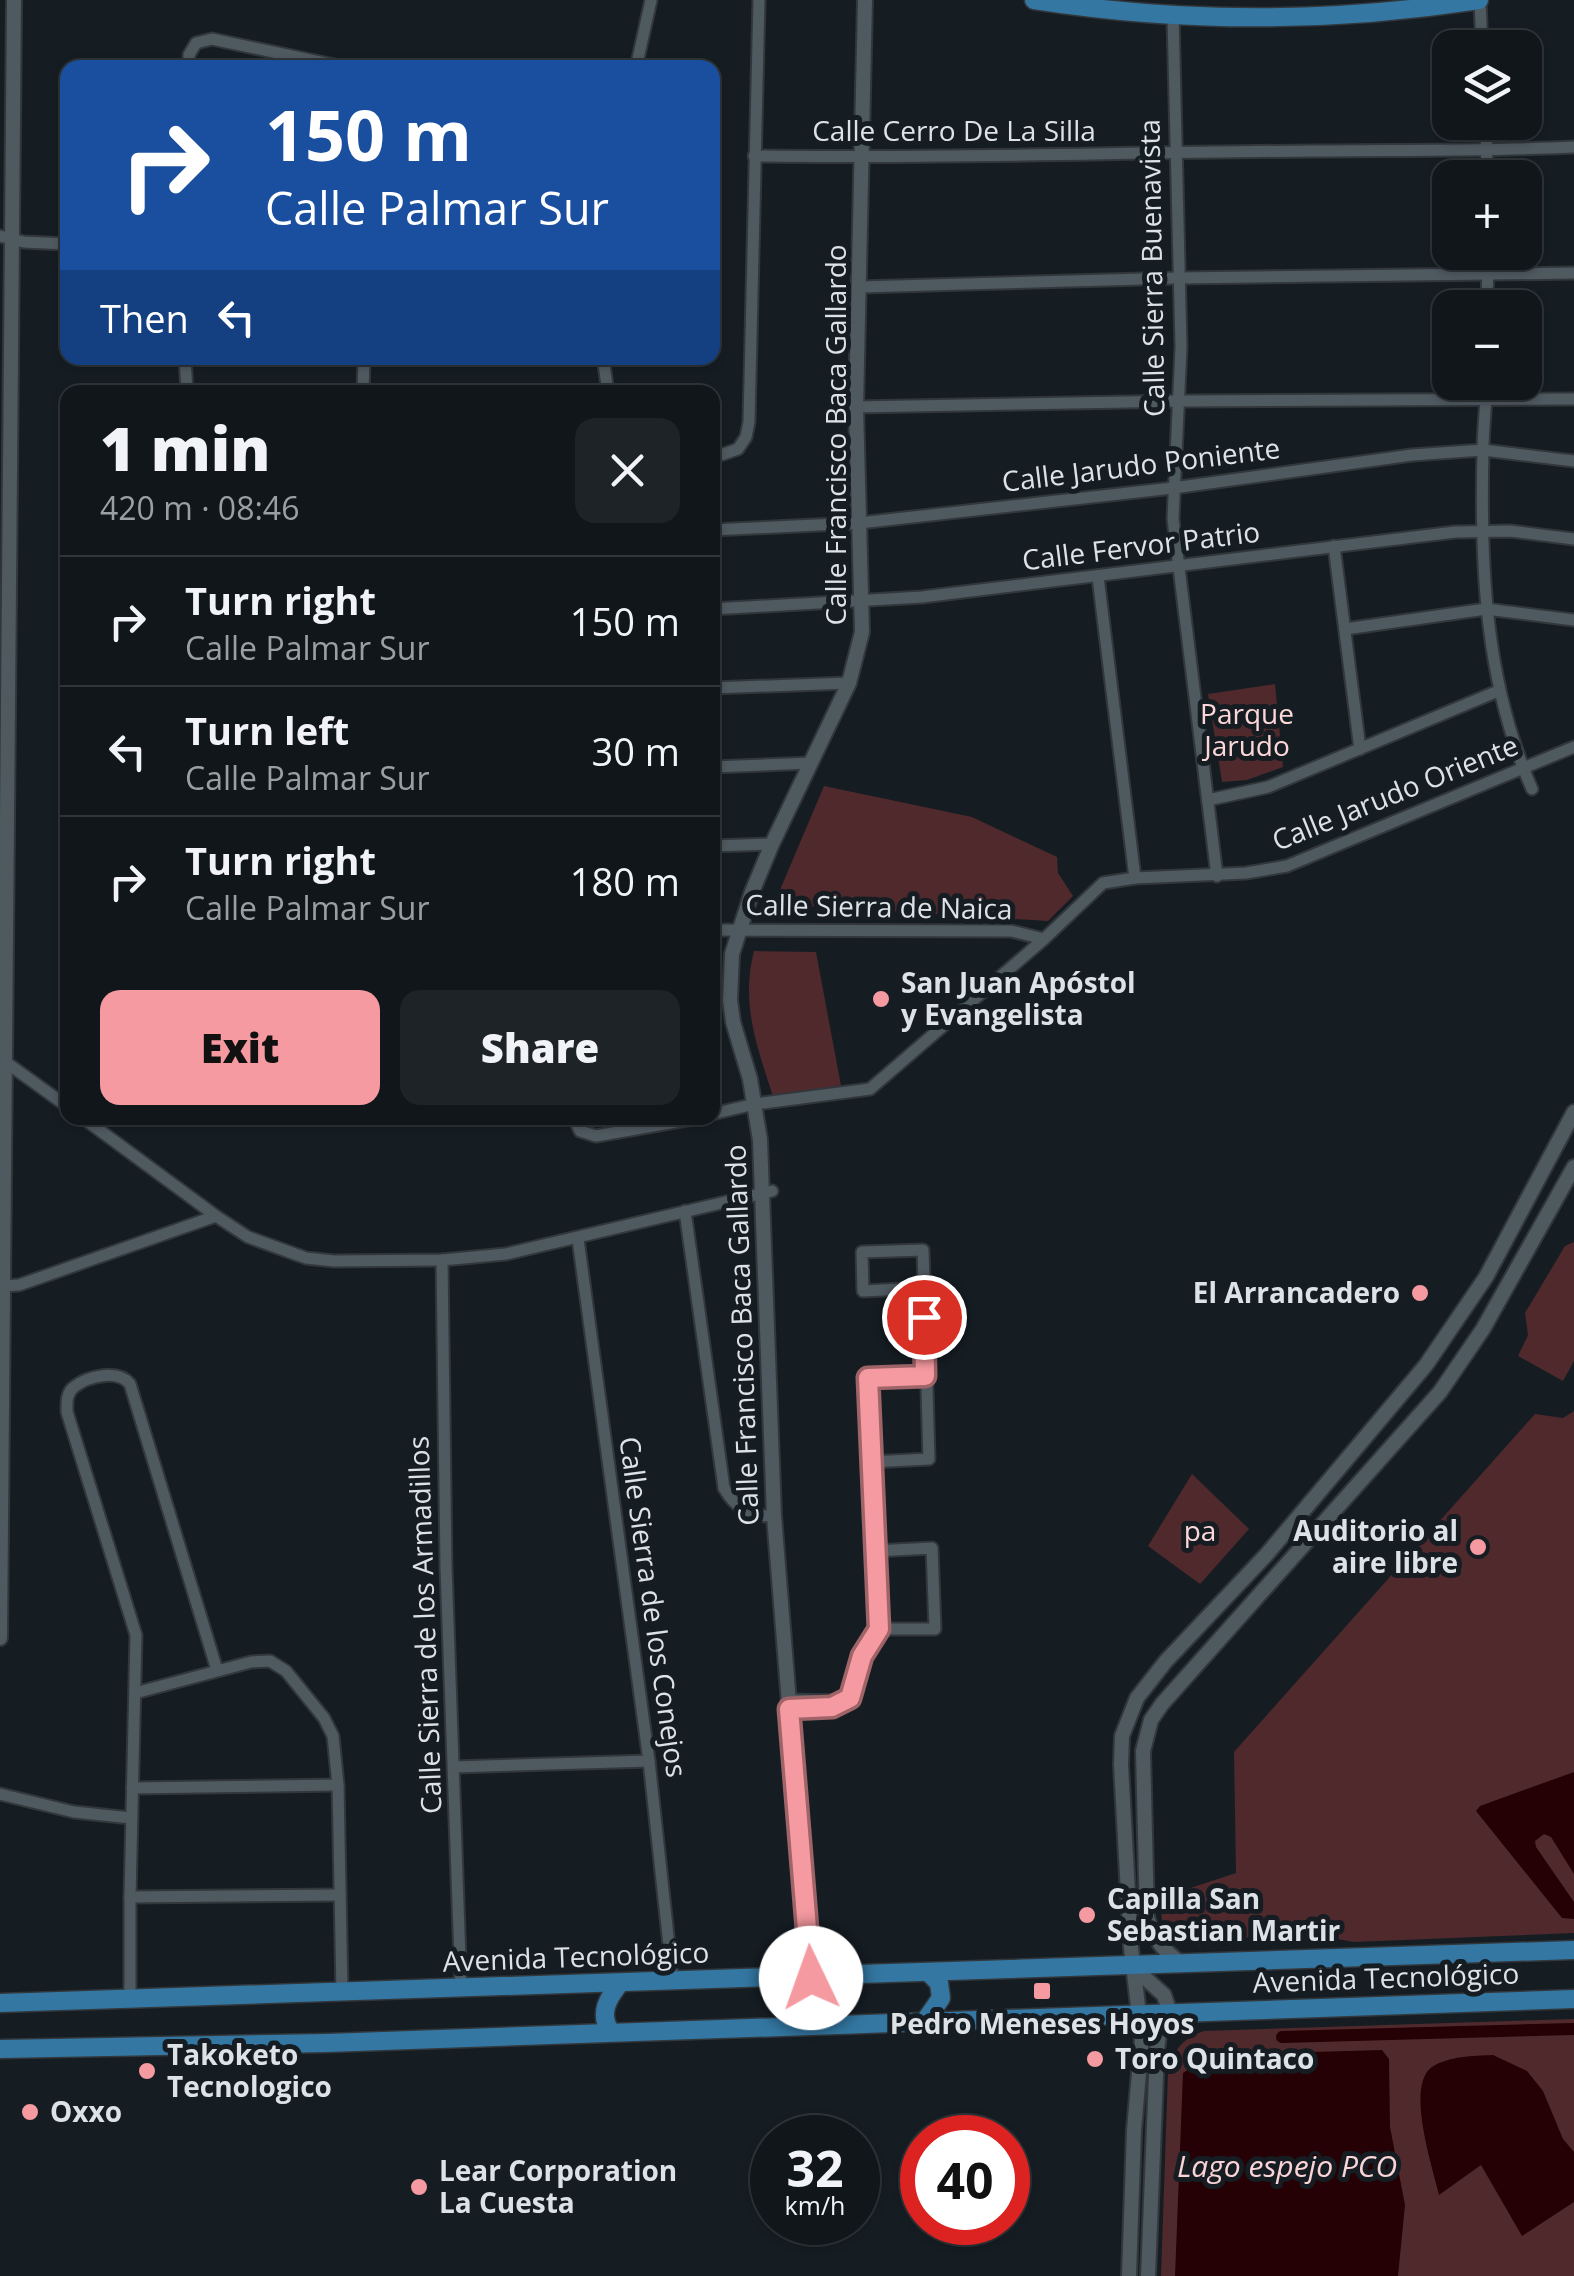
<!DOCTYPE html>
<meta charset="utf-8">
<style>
body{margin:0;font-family:"Open Sans",sans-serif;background:#1e2327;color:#f1f3f6;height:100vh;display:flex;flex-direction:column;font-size:38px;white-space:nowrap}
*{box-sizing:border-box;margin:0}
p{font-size:32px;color:#9c9fa2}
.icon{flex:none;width:55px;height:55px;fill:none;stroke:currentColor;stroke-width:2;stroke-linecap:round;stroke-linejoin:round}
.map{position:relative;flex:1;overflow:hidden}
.panel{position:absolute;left:60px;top:385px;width:660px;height:740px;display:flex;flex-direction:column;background:#10161a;border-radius:20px;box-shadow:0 2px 8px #0004,0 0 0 2px #303539}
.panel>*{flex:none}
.banner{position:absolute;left:60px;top:60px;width:660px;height:305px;border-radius:20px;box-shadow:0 2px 8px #0004,0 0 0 2px #303539;background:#1a4fa0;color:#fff;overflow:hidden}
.fabs{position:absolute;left:1432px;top:30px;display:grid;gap:20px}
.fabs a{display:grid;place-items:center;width:110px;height:110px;border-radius:20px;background:#10161a;box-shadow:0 2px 8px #0004,0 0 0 2px #303539;font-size:50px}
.speed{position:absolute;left:750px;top:2115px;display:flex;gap:20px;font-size:50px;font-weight:700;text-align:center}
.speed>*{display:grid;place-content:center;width:130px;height:130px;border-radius:50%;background:#10161a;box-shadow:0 2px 8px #0004,0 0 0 2px #303539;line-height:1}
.speed small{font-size:25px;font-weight:400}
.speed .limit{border:15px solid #d22;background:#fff;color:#111}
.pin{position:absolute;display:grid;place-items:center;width:85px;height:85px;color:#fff;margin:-42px;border:5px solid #fff;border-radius:50%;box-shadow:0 2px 10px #0007}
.me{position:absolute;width:110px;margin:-55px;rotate:357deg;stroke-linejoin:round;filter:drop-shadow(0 0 8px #0008)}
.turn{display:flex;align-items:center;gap:35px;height:210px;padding:0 40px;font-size:45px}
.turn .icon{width:130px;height:130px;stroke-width:2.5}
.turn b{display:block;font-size:70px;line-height:85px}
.then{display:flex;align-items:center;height:95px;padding:0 40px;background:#0003;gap:20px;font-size:38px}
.round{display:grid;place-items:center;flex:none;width:105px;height:105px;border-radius:20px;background:#1e2327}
.headline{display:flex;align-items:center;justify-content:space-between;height:170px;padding:0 40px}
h1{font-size:60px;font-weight:800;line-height:75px}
.cta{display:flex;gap:20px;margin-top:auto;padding:20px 40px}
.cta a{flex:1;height:115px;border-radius:20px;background:#f49aa0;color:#111;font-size:40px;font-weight:800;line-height:115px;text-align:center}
.cta a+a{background:#1e2327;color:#f1f3f6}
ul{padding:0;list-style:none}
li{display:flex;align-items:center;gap:30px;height:130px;padding:0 40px;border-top:2px solid #303539}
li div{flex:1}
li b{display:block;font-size:38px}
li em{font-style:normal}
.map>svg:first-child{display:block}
.green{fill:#50292c}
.water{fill:#250004}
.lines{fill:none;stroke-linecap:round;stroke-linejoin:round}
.canal{stroke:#250004;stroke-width:12}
.minor-casing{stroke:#32373c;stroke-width:15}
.tertiary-casing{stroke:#32373c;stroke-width:18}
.primary-casing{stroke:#32373c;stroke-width:21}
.minor{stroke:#4f5960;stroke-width:11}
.tertiary{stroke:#4f5960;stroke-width:14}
.primary{stroke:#3377a2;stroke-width:18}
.route-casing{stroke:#9f6468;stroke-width:25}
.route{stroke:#f49aa0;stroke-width:18}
.poi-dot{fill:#f49aa0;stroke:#151d23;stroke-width:4}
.labels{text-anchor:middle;stroke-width:10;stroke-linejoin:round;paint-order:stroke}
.street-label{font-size:28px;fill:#dde2e7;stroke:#151d23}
.park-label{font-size:28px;fill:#fcd7d8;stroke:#151d23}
.poi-label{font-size:28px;font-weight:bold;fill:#dde2e7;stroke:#151d23;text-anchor:start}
.water-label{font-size:30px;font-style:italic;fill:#fad4d6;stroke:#151d23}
</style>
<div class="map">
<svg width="1574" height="2276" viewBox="0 0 1574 2276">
<rect width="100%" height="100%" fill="#151d23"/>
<g class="green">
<path d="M1275,684L1283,767L1247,780L1222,782L1208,694Z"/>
<path d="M824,786L972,817L1057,857L1058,873L1073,896L1048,921L774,904Z"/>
<path d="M754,951L816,952L842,1091L775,1102C758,1050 740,1005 754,951Z"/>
<path d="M1574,1242V1361L1563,1381L1518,1356L1528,1335L1525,1313L1565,1246Z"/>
<path d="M1574,1411V1933L1354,1942L1303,1933L1249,1937L1224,1944L1198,1946L1193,1930L1184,1925L1165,1929L1162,1922L1160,1898L1236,1873L1234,1752L1535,1414L1563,1418Z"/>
<path d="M1192,1474L1249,1529L1200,1584L1148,1546Z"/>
<path d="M1574,2019V2276H1161L1168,2072C1172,2051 1184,2037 1204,2031Z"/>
</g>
<g class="water">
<path d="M1574,1772V1874L1551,1837L1544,1834L1535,1841L1536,1847L1574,1902V1919L1562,1918L1476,1811L1480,1806Z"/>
<path d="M1382,2050L1389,2059L1390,2127L1405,2205L1398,2276H1175L1183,2073L1211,2055Z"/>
<path d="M1493,2055L1527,2071L1543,2091L1563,2139L1574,2152V2202L1522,2236L1481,2165L1439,2195C1433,2168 1405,2086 1432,2067C1449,2056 1473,2056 1493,2055Z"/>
</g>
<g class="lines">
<path class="canal" d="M1282,2037L1574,2029"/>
<defs>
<g id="minor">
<path d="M1480,0L1482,48"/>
<path d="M1173,16L1181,347L1173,519L1217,876"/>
<path d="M189,68V55L196,43L212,39L348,68"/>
<path d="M636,68L651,0"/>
<path d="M1486,122L1487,178"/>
<path d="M754,156C941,159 1128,152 1316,151C1402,150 1488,151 1574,147"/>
<path d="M0,236L24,242L68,244"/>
<path d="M860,287L1179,278L1574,273"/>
<path d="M1487,308L1488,252"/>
<path d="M185,358L187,392"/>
<path d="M603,358L608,392"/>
<path d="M1487,382C1486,406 1483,428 1483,451C1480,567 1485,682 1532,789"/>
<path d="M363,392L364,358"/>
<path d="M856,407L1181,401L1574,399"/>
<path d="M712,458L738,449L746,437L749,422L759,0"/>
<path d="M712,530L859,523L1173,488L1412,455L1483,450L1574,461"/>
<path d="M1334,546L1360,749"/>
<path d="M1098,577L1135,878"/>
<path d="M712,609L922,597L1455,532L1510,531L1574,539"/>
<path d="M1345,629L1486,609L1574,620"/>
<path d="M712,688L849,683"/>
<path d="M712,767L811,763"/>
<path d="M1208,800L1268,787L1498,691"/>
<path d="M712,846L772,844"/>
<path d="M712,930L1011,931L1044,939"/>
<path d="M7,1063L68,1107"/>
<path d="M712,1114L755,1104L870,1089L1044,939L1103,883L1135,878L1246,873L1287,866L1574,747"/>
<path d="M83,1118L216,1216L248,1237L306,1258L334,1261L442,1260L506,1254L772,1191"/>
<path d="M574,1118L580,1131L596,1136L698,1118"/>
<path d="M685,1211L724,1488C736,1509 751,1517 774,1516"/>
<path d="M578,1239L649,1761L673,1982"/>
<path d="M442,1260L446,1567L461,1988"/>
<path d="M3,1286L19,1285L216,1216"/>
<path d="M871,1462L929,1459L923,1250L862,1252L863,1291L924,1288"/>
<path d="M875,1551L932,1548L935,1629H879"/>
<path d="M135,1693L251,1662L270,1661L286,1671L324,1718L333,1736L338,1785L342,1993"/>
<path d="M788,1700L844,1701"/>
<path d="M789,1709L833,1707L853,1694L863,1656L879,1629L868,1378L925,1376"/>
<path d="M454,1767L649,1761"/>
<path d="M132,1788L338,1785"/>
<path d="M0,1794L74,1812L131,1818"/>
<path d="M130,1897L340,1895"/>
<path d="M130,2000V1897L136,1635L67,1412C67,1403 66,1393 74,1387C88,1376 118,1369 130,1384L217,1670"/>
</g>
<g id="tertiary">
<path d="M0,1638L14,0"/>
<path d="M1182,1964C1164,1951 1153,1939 1147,1917L1143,1751L1151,1720L1162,1704L1440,1392L1483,1329L1574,1167"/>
<path d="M1133,1967L1164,1995L1170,2013L1160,2026L1157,2051L1148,2276"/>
<path d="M811,1977L774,1516L760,1140L750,1079L733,1022L730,1000L732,954L752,892L772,844L849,683L862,632L856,407L865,0"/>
<path d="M1129,2276L1134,2130L1142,2039L1131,1948L1121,1765L1122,1736L1137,1698L1166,1661L1267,1554L1426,1365L1486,1277L1574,1112"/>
</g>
<g id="primary">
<path d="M1034,0C1182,23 1331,23 1479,0"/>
<path d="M0,2003L1574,1950"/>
<path d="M925,2021L941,1998L939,1983L929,1973"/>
<path d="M611,2032C598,2014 608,1998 620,1983"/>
<path d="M0,2049L327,2043L1574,1999"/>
</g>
</defs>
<use href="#minor" class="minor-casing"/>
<use href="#tertiary" class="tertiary-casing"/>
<use href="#primary" class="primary-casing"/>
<use href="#minor" class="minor"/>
<use href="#tertiary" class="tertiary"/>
<use href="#primary" class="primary"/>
</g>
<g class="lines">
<defs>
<path id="route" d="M811,1978L789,1709L832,1707L850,1698L862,1656L879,1629L868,1378L925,1376L924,1317"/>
</defs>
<use href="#route" class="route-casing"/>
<use href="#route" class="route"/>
</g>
<g class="poi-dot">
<circle cx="881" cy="999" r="10"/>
<circle cx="1420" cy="1293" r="10"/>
<circle cx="1478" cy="1547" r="10"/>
<circle cx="1087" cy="1915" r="10"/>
<rect x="1032" y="1981" width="20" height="20" rx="5"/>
<circle cx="1095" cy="2059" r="10"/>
<circle cx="147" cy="2071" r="10"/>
<circle cx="30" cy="2112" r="10"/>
<circle cx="419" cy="2187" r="10"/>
</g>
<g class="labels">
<g class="street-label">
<text x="954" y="141">Calle Cerro De La Silla</text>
<text transform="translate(1152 268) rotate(-91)" y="10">Calle Sierra Buenavista</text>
<text transform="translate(836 435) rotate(-90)" y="10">Calle Francisco Baca Gallardo</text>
<text transform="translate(1141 465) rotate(-7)" y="10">Calle Jarudo Poniente</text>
<text transform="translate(1141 546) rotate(-7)" y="10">Calle Fervor Patrio</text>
<text transform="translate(1395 793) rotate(-22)" y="10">Calle Jarudo Oriente</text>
<text transform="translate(879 907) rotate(1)" y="10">Calle Sierra de Naica</text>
<text transform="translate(742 1335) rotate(-92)" y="10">Calle Francisco Baca Gallardo</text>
<text transform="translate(653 1607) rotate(82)" y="10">Calle Sierra de los Conejos</text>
<text transform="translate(425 1625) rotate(-92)" y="10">Calle Sierra de los Armadillos</text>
<text transform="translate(576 1957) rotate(-2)" y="10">Avenida Tecnológico</text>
<text transform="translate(1386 1978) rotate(-2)" y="10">Avenida Tecnológico</text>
</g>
<g class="park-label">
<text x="1247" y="724">Parque<tspan x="1247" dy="32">Jarudo</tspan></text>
<text x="1200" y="1541">pa</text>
</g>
<g class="poi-label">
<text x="901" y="993">San Juan Apóstol<tspan x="901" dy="32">y Evangelista</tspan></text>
<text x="1400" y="1303" text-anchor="end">El Arrancadero</text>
<text x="1458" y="1541" text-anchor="end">Auditorio al<tspan x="1458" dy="32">aire libre</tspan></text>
<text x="1107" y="1909">Capilla San<tspan x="1107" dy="32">Sebastian Martir</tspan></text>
<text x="1042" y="2034" text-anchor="middle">Pedro Meneses Hoyos</text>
<text x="167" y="2065">Takoketo<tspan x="167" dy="32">Tecnologico</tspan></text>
<text x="1115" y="2069">Toro Quintaco</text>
<text x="50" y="2122">Oxxo</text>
<text x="439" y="2181">Lear Corporation<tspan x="439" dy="32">La Cuesta</tspan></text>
</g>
<g class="water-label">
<text x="1287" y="2177">Lago espejo PCO</text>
</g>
</g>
</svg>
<div class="fabs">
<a><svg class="icon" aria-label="layers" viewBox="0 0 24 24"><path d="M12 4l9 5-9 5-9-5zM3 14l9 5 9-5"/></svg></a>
<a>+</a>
<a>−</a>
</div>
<div class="speed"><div>32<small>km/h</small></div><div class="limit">40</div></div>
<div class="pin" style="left:924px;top:1317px;background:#d93025"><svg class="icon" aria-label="arrive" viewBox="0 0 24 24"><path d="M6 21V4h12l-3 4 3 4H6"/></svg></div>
<svg class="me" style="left:811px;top:1978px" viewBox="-20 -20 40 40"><circle r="19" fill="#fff"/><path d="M0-13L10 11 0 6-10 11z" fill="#f49aa0"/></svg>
<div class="banner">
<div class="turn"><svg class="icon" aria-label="right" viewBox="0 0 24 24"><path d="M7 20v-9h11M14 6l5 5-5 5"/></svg><div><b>150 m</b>Calle Palmar Sur</div></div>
<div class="then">Then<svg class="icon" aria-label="left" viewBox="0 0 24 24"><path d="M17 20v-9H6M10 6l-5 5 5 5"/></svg></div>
</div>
<section class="panel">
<div class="headline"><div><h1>1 min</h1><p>420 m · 08:46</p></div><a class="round"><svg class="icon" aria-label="close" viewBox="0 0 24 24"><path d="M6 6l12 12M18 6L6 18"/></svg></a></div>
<ul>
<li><svg class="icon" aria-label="right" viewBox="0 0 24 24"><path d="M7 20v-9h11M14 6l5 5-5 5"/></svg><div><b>Turn right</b><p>Calle Palmar Sur</p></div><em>150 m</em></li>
<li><svg class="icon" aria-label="left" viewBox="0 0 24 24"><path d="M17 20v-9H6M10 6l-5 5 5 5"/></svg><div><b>Turn left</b><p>Calle Palmar Sur</p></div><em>30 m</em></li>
<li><svg class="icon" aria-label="right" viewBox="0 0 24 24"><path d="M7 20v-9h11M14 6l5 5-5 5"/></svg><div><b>Turn right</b><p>Calle Palmar Sur</p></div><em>180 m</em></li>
</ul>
<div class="cta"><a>Exit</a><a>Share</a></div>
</section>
</div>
